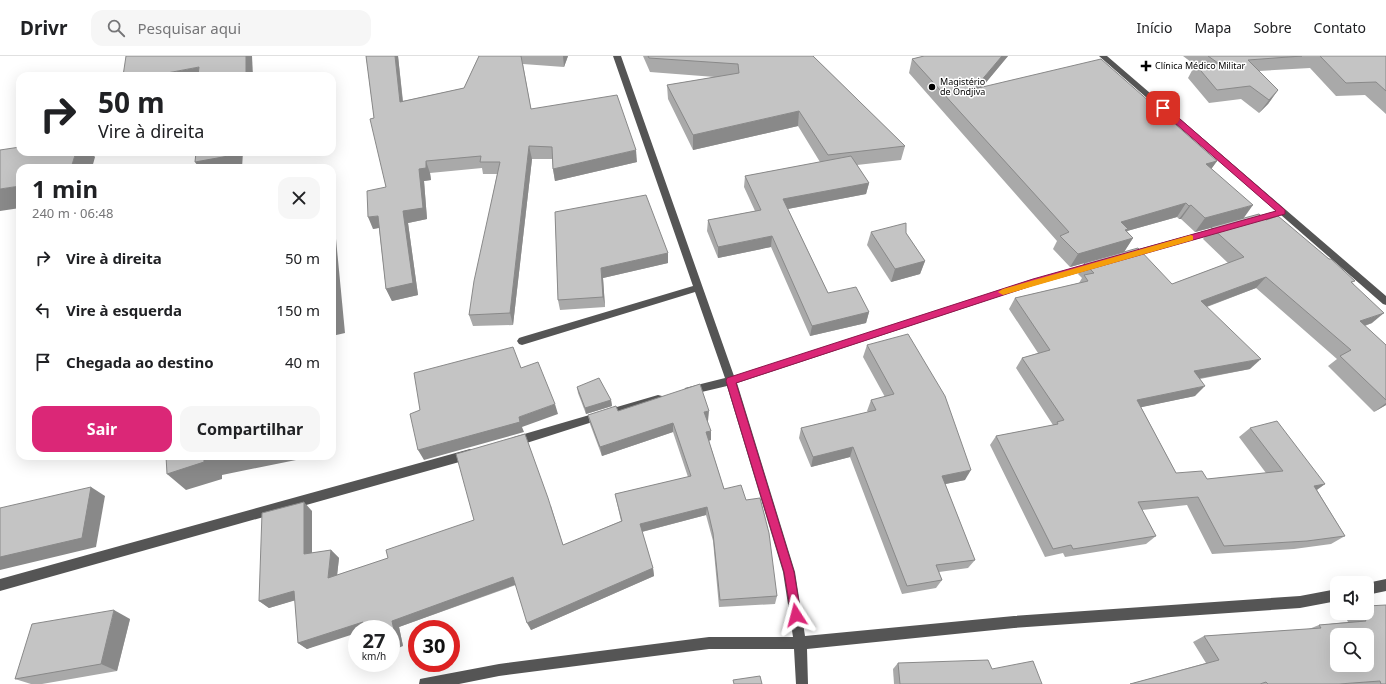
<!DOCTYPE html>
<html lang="pt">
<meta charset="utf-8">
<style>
body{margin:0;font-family:"Noto Sans",sans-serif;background:#f6f6f6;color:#202124;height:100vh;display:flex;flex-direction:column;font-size:15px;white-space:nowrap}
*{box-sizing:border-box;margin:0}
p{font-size:13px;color:#757577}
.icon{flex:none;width:22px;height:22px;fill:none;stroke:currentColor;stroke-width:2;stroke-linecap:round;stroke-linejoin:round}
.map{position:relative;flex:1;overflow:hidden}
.drawer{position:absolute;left:16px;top:108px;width:320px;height:296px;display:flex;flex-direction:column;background:#fff;border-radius:12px;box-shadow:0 4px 16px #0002}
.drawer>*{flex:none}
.hud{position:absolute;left:16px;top:16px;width:320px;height:84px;border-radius:12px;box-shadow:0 4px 16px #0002;background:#fff;color:#202124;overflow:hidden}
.buttons{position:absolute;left:1330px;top:520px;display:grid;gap:8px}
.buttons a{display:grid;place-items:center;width:44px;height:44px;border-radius:8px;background:#fff;box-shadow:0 4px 16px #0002;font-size:20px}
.speed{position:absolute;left:348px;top:564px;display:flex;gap:8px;font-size:20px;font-weight:700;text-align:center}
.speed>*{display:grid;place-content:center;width:52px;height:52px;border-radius:50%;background:#fff;box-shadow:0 4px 16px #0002;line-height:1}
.speed small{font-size:10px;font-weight:400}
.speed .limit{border:6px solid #d22;background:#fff;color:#111}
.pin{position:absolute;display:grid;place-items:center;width:34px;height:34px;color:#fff;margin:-17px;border-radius:8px;box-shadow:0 2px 6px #0006}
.me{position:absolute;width:44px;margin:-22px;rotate:351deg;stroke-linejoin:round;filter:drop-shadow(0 0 3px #0008)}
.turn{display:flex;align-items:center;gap:14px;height:84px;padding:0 16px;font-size:18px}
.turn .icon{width:52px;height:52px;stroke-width:2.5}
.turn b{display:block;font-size:28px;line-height:34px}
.round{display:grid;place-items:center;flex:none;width:42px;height:42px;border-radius:12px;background:#f6f6f6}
.head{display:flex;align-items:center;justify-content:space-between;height:68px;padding:0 16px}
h1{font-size:24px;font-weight:700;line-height:30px}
.button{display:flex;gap:8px;margin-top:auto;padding:8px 16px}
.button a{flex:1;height:46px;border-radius:12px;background:#db2777;color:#fff;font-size:16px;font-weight:700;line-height:46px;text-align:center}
.button a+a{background:#f6f6f6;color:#202124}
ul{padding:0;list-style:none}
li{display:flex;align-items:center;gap:12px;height:52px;padding:0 16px}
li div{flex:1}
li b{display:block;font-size:15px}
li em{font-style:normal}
header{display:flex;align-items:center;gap:24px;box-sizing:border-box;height:56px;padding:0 20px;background:#fff;border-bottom:1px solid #e0e0e0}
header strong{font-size:19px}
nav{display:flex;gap:22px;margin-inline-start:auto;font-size:14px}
.search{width:280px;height:36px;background:#f6f6f6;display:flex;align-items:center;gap:10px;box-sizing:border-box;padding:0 14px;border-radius:12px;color:#757577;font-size:15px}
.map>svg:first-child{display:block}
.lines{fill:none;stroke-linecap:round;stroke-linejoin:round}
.minor{fill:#555;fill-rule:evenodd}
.wall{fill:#a9a9a9;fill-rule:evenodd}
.shaded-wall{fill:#898989}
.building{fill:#c4c4c4;stroke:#898989;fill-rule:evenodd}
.route{fill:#db2777;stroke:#8e194d}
.slow{fill:#f59e0b}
.poi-dot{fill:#000;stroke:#fff;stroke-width:1.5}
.labels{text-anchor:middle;stroke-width:3;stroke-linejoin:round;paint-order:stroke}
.far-poi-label{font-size:9px;fill:#000;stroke:#fff;text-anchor:start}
</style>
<header>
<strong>Drivr</strong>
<div class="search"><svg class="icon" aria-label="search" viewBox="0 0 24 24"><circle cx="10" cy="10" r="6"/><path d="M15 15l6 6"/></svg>Pesquisar aqui</div>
<nav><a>Início</a><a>Mapa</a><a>Sobre</a><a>Contato</a></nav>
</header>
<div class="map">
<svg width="1386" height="628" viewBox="0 0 1386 628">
<rect width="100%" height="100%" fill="#fff"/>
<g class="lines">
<g class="minor">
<path d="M613,0H621L734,320L1030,224L1094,206L1099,209L1097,211L1034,229L737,327L795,516L805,580L1014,560L1300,540L1337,533V545L1300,552L1014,572L807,593L808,628H796L794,593H709L499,620L459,628H419L420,623L425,622L499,608L709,581H793L783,516L727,330L689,339L685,338L684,335L685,332L725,322L695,236L522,289L519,288L517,285L519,282L522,281L693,230Z"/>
<path d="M1099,0H1107L1386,240V249L1383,248L1281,159L1252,168L1249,167L1248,165L1249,163L1276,155Z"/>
<path d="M1219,171L1223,174L1222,176L1128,202L1124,199L1128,196Z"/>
<path d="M658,339L662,340L663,343L662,346L658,347L627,355L514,391L510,389L509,386L510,383L514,381Z"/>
<path d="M470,393L474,395L475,398L474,401L470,403L0,535V523Z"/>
<path d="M1386,523V535L1367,539V527Z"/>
</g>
</g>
<g class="wall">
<path d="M366,0H398L403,45L464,32L479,0H568L564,11L523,8L531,53L637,106L555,125L553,113L552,103H532L513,269L473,270L469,259L497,118H483L482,112L430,117L431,124L424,125L427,163L408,167L418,239L392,245L386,233L379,172L373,173L386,131L374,62Z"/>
<path d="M643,0H813L905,90L901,104L857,109L869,127L866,138L788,153L828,237L869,256L866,267L810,280L771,191L718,202L707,175L708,164L755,155L744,131L745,120L820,106L798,70L693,94L668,43L667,29L715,21L650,16Z"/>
<path d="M924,0H1008L982,31L1217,105L1211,113L1243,163L1266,164L1353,227L1372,267L1365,270L1386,289V349L1374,356L1328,310L1337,303L1256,232L1207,251L1250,313L1200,323L1195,340L1141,351L1176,417L1207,423L1266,417L1239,381L1250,372L1325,428L1317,434L1345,480L1331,488L1294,493L1212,498L1187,449L1142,454L1156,480L1146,488L1065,501L1063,497L1045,501L990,389L996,380L1053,369L1016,312L1022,302L1038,297L1009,253L1015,242L1079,227L1082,222L1078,218L1084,207L1113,199L1070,211L1053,193L1057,185L909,17L912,3ZM1177,161L1179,163H1181L1195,176L1211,172L1203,183L1228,207L1172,228L1124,196L1133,182L1127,175Z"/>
<path d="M1183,0H1386V58L1365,39L1336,40L1310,12L1259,15L1278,34L1268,48L1259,57L1241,43L1209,47L1188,22L1195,9Z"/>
<path d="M555,156L668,197V207L603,222L605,251L560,254L558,244Z"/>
<path d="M871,176L906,177L925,205L920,218L891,226L867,189Z"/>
<path d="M867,289L965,424L945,428L975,504L968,512L939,516L942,524L936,532L902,538L850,401L811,411L799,382L801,372L868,356L867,355L871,344L885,341L863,301Z"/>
<path d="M577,331L611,344L612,350L586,358L578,337Z"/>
<path d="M618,355L708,365H707L711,384L709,385L724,433L777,540L775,548L719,551L713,485L706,459L642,476L653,512L654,520L531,574L516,529L399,571L403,590L391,573H357L307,593L298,587L295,544L269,552L259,545L312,455V497L331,494L339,502L337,519L551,450L563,489L621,465L615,438L688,421L673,376L602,400L590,368L588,359Z"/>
<path d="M1345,557H1367L1386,628H1130L1206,607L1193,586L1204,580L1309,573L1319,569L1348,566L1344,558Z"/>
<path d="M130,563L117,615L42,628H31L15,623Z"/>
<path d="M898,607L992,613L1042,628H894L893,613Z"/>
</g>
<g class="shaded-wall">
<path d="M246,0H252L253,20H246Z"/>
<path d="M395,0H398L404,58L400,46Z"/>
<path d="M563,0H568L564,11Z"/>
<path d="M1002,0H1008L969,47L974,33Z"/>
<path d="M199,11L204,20H151Z"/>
<path d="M1278,34L1268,48L1259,57L1269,44Z"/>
<path d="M799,55L798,70L693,94V79Z"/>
<path d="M529,90L532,103L513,269L510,257Z"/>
<path d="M636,94L637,106L555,125L553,113Z"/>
<path d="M76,96H91L95,101L92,112H71Z"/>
<path d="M234,96H243L242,112H199L195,106Z"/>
<path d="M426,105L430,117L431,124L424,125L427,163L408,167L418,239L392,245L386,233L403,155L419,113Z"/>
<path d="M1217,105L1207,119L1206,108Z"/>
<path d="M869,127L866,138L782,154L783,143Z"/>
<path d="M20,130V152L0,155V133Z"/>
<path d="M1186,147L1177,161L1127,175L1120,186L1133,182L1124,196L1070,211L1078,198L1121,166Z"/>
<path d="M1191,149L1181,163H1179L1189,150Z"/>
<path d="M1253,149L1243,163L1195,176L1205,162Z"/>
<path d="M378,160L383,171L373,173L368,161Z"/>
<path d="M332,176L336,183L345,277L332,280Z"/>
<path d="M772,180L771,191L718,202V191Z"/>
<path d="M668,197V207L603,222L605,251L603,241L601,212Z"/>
<path d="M925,205L920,218L891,226L895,213Z"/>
<path d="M1266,221L1256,232L1192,256L1201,245Z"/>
<path d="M869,256L866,267L810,280L812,270Z"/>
<path d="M1384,257L1372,267L1348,275L1360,265Z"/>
<path d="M1261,303L1250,313L1185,325L1194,315Z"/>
<path d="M1205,330L1195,340L1128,354L1137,344Z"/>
<path d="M611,344L612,350L586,358L585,352Z"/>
<path d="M1386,347V349L1374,356Z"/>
<path d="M555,348L558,358L522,371L524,376L424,404L418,394L519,361Z"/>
<path d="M709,355L708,365L704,366V356Z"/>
<path d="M673,367V376L602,400L600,391Z"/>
<path d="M711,375V384L706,385V376Z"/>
<path d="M853,391L850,401L811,411L813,401Z"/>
<path d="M219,400H302L301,403L222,419V423L186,434L167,418L204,403Z"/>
<path d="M971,414L965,424L936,430L942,420Z"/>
<path d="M1325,428L1312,437L1314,430Z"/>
<path d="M91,431L105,440L96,491L0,514V501Z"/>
<path d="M304,446L312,455V506L304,498Z"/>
<path d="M707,451L706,459L641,476L640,468Z"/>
<path d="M331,494L339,502L336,529L328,522Z"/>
<path d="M653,512L654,520L531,574L527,567Z"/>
<path d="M513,521L517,528L399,571L403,590L391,595L392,565Z"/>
<path d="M294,535L303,542L269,552L259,545Z"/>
<path d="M114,554L130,563L117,615L101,608Z"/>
<path d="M363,566L368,573H357V577L307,593L298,587Z"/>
</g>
<g class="building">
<path d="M126,0H246V20H198L199,11L151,20H123Z"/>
<path d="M366,0H395L400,46L464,32L479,0H521L531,53L617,39L636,94L553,113L552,91L529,90L510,257L469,259L474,225L500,106H480L481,100L426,105V112L419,113L423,152L403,155L413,227L386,233L378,160L368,161L367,135L386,131L370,63L374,62Z"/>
<path d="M648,0H813L905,90L828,99L799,55L693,79L667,29L739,17L738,8L649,2Z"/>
<path d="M924,0H1002L974,33L1101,3L1217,105L1206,108L1253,149L1205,162L1191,149L1189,150L1186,147L1121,166L1128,173L1125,174L1133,182L1078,198L1060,180L1069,176L912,3Z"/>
<path d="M1208,0H1302L1248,4L1278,34L1269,44L1250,30L1217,34L1196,9L1218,7Z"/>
<path d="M1320,0H1386V35L1376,26L1346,27Z"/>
<path d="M20,91V96H76L71,112H20V130L0,133V94Z"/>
<path d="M196,96H234V99L195,106Z"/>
<path d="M851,100L869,127L783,143L828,237L856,231L869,256L812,270L772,180L718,191L708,164L761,154L745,120Z"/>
<path d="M646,139L668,197L601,212L603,241L558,244L555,156Z"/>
<path d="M1259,158L1266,164L1278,160L1329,203H1331L1355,225L1351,226L1384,257L1360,265L1386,289V344L1340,300L1351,294L1266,221L1201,245L1261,303L1194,315L1205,330L1137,344L1176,417L1202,415L1207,423L1283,415L1250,372L1277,365L1325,428L1314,430L1345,480L1307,485L1224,490L1198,441L1138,446L1156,480L1073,493L1071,489L1053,493L996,380L1058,368L1057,366L1064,364L1022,302L1050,294L1015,242L1088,225L1084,219L1094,217L1084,207L1138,192L1172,228L1244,201L1211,171Z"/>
<path d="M906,167V177L925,205L895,213L871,176Z"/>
<path d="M332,241L334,258H332Z"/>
<path d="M908,278L945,340L971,414L942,420L975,504L936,509L942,524L907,530L853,391L813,401L801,372L876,354L871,344L894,338L867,289Z"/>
<path d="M513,291L521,312L538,306L555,348L519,361L520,366L418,394L410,358L420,354L414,317Z"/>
<path d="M599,322L611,344L585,352L577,331Z"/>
<path d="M700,328L709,355L704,356L711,375L706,376L724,433L741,429L746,444L760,442L769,477L777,540L720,544L713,477L707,451L640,468L653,512L527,567L513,521L392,565L396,584L391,586V573H364L363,566L298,587L294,535L259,545L262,457L304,446V498L331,494L328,522L388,502L386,494L474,464L456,398L525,378L548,442L563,489L622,465L615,438L691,420L673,367L600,391L588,359L616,350L618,355Z"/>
<path d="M166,400H219L204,403V406L167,418Z"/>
<path d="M91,431L82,482L0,501V452Z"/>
<path d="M1386,549V628H1381L1380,625L1339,628H1268L1266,626L1260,628H1130L1219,604L1204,580L1321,572L1319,569L1366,565L1362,557H1367V550ZM1337,579H1367V609H1337Z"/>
<path d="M114,554L101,608L15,623L32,568Z"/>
<path d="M988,604L992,613L1033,605L1042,628H900L898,607Z"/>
<path d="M760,620L762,628H734L733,624Z"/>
</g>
<path class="route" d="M1160,50H1165L1285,154V158L1034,229L736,327L794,516L801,559L800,563L796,564L792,563L784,516L726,325L727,322L1033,223L1276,155L1160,54Z"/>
<path class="slow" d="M1191,179L1193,180V184L1003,239L998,236L1003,233Z"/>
<g class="poi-dot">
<path d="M1144 4h4v4h4v4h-4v4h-4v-4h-4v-4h4z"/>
<circle cx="932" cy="31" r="4"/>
</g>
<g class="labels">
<g class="far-poi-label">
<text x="1155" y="13">Clínica Médico Militar</text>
<text x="940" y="29">Magistério<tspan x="940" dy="10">de Ondjiva</tspan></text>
</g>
</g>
</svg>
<div class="buttons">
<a><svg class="icon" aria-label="sound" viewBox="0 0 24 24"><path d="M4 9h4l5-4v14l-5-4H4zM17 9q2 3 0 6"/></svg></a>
<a><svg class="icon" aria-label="search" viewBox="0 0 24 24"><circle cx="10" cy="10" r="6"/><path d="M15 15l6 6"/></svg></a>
</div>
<div class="speed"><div>27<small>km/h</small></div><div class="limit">30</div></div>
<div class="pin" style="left:1163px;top:52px;background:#d93025"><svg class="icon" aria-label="arrive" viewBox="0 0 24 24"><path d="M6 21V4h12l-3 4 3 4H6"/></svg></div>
<svg class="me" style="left:796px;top:559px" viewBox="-20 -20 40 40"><path d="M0-17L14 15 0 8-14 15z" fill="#db2777" stroke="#fff" stroke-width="4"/></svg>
<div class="hud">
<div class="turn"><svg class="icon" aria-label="right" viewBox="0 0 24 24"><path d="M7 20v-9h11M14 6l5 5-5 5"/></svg><div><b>50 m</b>Vire à direita</div></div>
</div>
<section class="drawer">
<div class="head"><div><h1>1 min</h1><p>240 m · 06:48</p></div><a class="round"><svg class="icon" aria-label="close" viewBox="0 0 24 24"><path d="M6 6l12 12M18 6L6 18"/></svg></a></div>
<ul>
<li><svg class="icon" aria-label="right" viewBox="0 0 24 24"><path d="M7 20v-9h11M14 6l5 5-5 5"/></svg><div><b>Vire à direita</b></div><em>50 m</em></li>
<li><svg class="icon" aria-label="left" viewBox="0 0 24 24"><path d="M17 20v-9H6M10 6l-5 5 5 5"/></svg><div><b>Vire à esquerda</b></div><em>150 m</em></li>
<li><svg class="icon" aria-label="arrive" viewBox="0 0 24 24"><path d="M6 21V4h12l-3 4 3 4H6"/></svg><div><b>Chegada ao destino</b></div><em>40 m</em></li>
</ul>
<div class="button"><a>Sair</a><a>Compartilhar</a></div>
</section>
</div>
